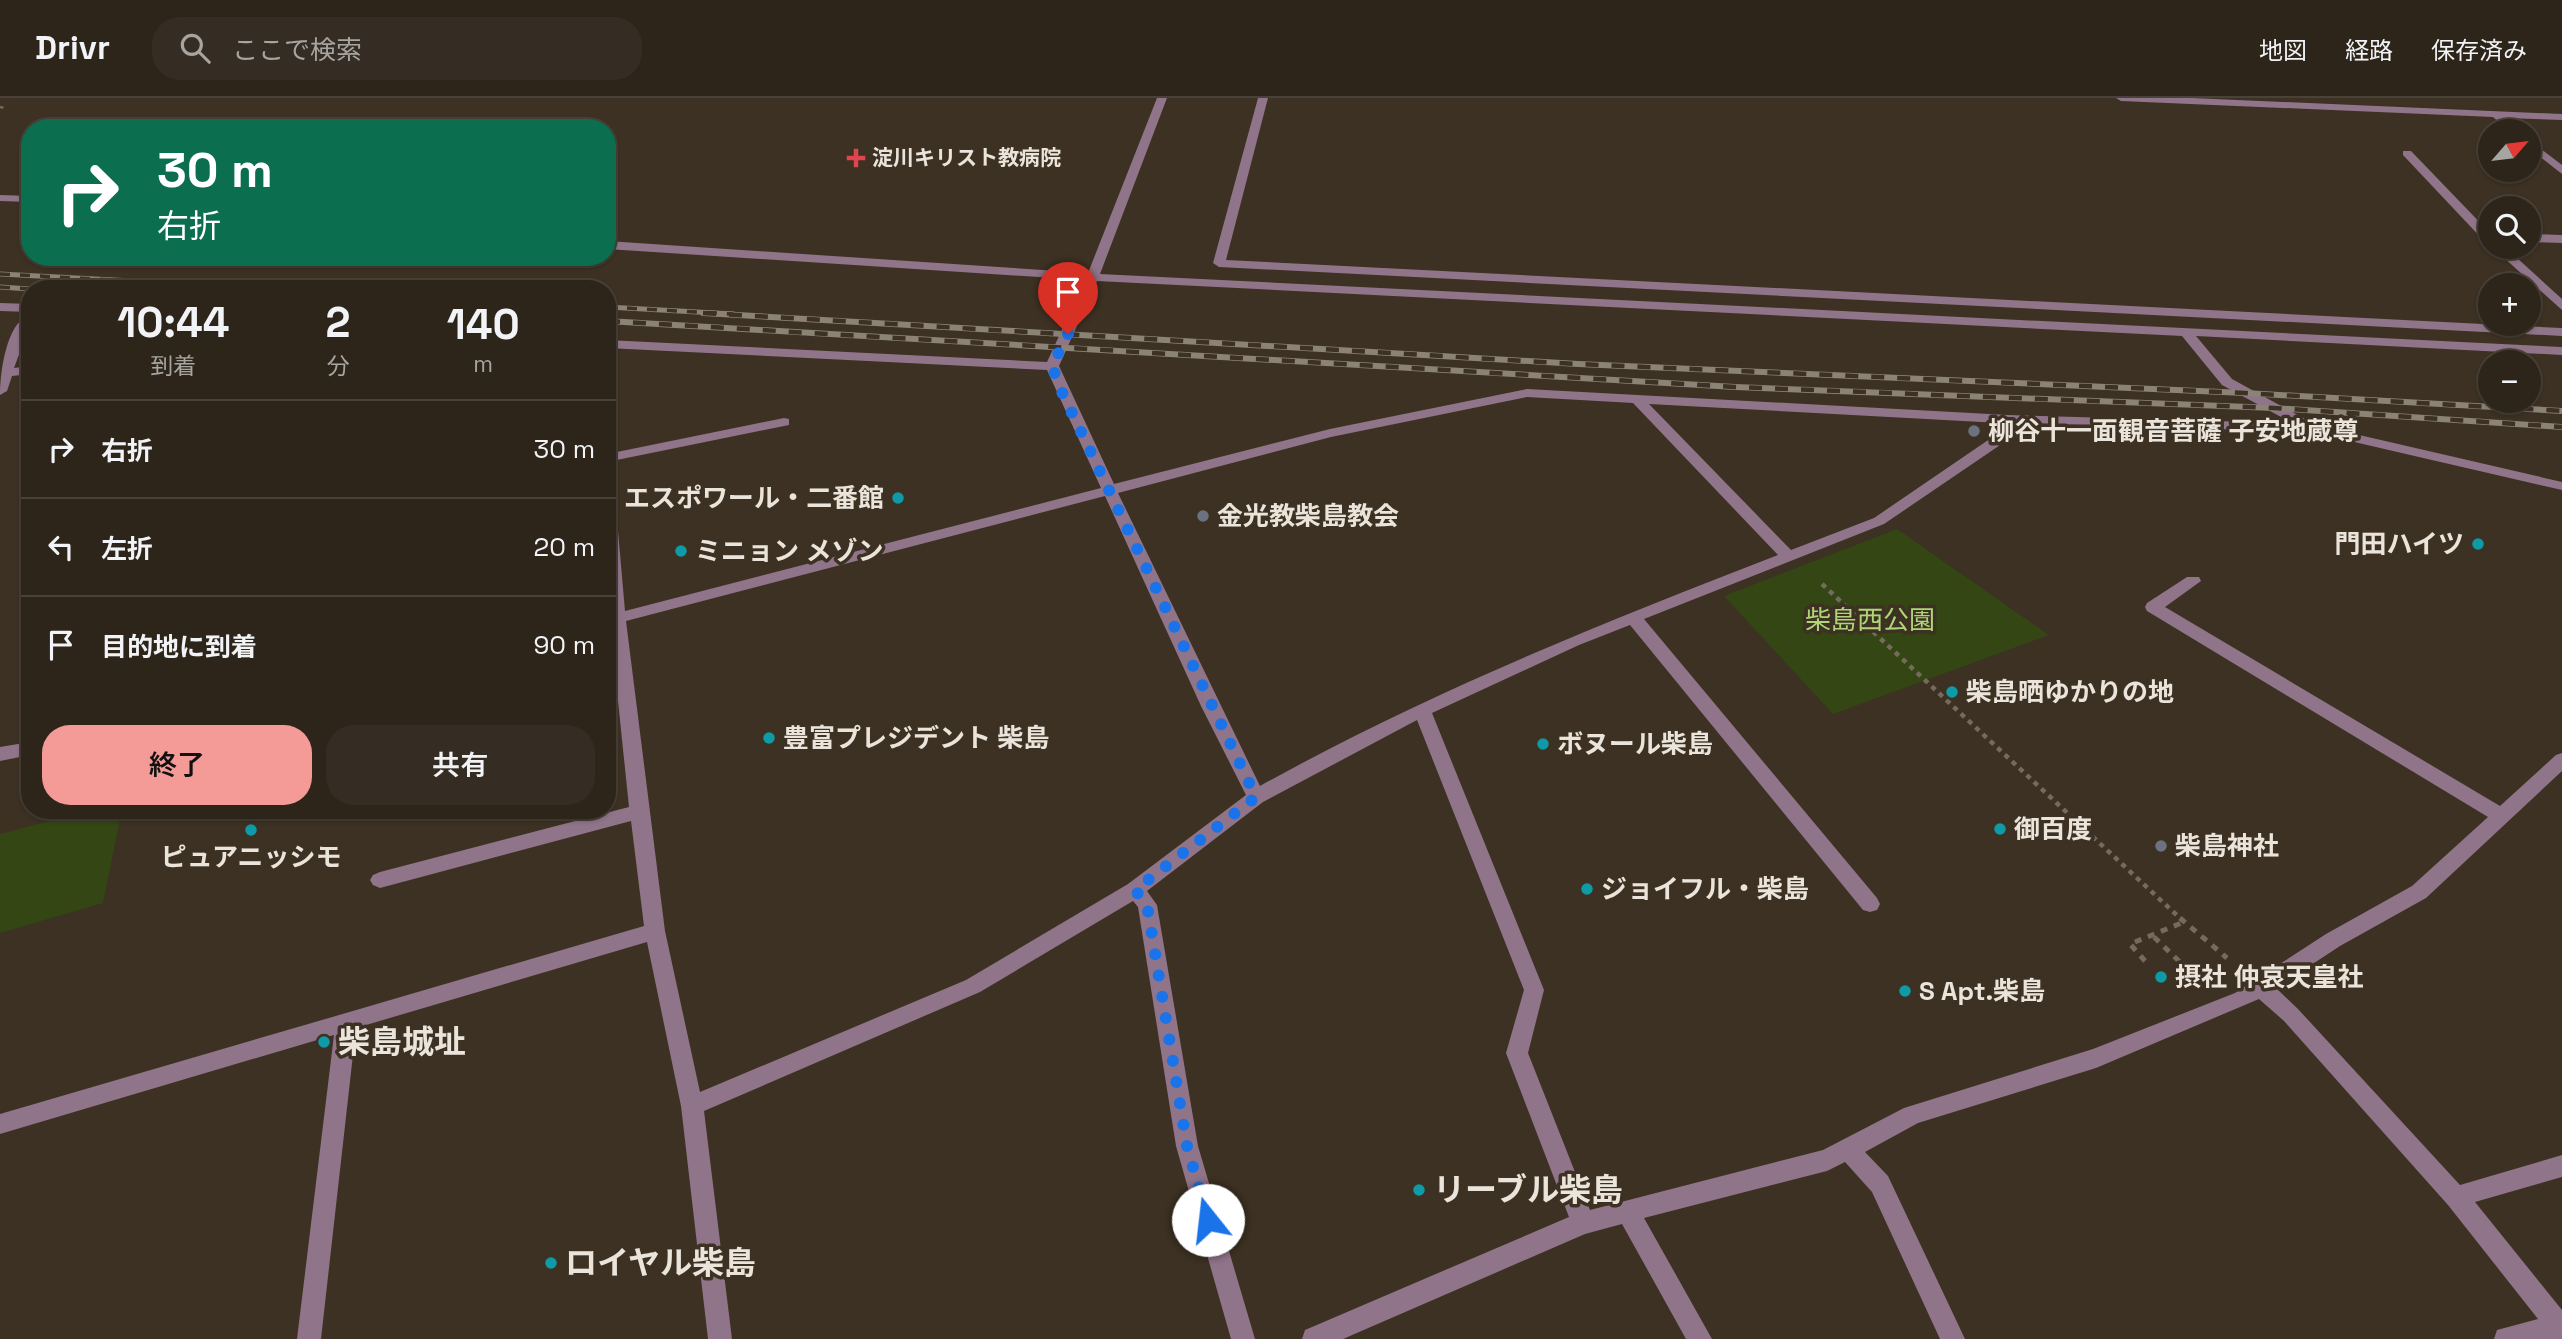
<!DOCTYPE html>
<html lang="ja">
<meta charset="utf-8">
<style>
body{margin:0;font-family:"Space Grotesk","Noto Sans JP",sans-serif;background:#352d23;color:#f1f3f6;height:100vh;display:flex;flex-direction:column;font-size:26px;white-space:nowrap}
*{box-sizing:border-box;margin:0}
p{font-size:23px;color:#a7a5a2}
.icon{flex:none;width:38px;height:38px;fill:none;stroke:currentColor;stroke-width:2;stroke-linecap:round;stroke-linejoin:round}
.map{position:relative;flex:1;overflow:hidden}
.drawer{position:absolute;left:21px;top:182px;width:595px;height:539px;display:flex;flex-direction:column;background:#2d251a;border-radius:28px;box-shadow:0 2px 5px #0004,0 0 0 2px #484239}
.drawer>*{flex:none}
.banner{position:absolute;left:21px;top:21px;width:595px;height:147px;border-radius:28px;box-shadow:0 2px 5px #0004,0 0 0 2px #484239;background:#0b6e4f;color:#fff;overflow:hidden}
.needle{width:46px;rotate:62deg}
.controls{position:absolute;left:2478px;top:21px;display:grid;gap:14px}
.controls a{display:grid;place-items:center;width:63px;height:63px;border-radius:50%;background:#2d251a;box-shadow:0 2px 5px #0004,0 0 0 2px #484239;font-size:35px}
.pin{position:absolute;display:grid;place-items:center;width:60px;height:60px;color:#fff;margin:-72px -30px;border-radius:50% 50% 50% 0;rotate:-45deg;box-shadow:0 0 7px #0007}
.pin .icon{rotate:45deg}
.me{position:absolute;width:77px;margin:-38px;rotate:344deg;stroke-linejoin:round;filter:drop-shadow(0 0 5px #0008)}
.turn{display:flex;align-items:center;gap:24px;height:147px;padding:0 21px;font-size:32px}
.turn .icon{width:91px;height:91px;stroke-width:2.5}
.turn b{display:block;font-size:49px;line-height:60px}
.eta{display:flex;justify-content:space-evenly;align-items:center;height:119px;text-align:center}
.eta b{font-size:42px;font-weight:600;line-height:49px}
.cta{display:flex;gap:14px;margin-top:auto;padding:14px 21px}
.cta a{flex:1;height:80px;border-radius:28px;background:#f59b97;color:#111;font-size:28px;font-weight:600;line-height:80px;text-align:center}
.cta a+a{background:#352d23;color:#f1f3f6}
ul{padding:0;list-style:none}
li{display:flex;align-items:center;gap:21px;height:98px;padding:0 21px;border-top:2px solid #484239}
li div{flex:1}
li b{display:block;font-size:26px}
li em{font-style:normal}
header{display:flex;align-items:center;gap:42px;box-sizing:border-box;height:98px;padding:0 35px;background:#2d251a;border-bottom:2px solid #484239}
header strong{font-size:33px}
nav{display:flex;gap:38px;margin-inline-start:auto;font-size:24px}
.search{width:490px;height:63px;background:#352d23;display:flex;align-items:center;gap:18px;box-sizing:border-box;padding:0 24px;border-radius:28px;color:#a7a5a2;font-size:26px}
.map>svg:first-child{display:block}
.green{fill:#334614}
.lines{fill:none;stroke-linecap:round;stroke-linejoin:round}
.path-far2{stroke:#746b5e;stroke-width:2.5;stroke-dasharray:3.5 3.5;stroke-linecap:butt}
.path-far1{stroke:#746b5e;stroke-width:4.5;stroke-dasharray:5 5;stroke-linecap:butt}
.path{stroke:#746b5e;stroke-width:5;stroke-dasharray:7 7;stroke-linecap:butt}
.minor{fill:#907489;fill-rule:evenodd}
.rail-far1-casing{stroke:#8c8377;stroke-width:5}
.rail-casing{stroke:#8c8377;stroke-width:6}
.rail-far1{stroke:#3c3122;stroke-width:3.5;stroke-dasharray:10;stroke-linecap:butt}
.rail{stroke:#3c3122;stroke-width:4.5;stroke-dasharray:13;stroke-linecap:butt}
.route{stroke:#1a73e8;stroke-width:12;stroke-dasharray:0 21.6}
.health-dot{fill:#e0444e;stroke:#3c3122;stroke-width:2.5}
.worship-dot{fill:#6b7280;stroke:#3c3122;stroke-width:2.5}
.culture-dot{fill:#0f9aa8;stroke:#3c3122;stroke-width:2.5}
.labels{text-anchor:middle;stroke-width:7;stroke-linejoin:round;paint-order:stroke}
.far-poi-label{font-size:21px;font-weight:bold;fill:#eae4db;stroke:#3c3122;text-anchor:start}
.poi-label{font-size:26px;font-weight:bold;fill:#eae4db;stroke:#3c3122;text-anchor:start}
.park-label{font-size:26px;fill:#aed576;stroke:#3c3122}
.near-poi-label{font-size:32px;font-weight:bold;fill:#eae4db;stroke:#3c3122;text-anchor:start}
</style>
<header>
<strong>Drivr</strong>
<div class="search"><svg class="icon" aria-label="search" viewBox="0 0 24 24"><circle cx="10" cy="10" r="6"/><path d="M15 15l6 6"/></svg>ここで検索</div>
<nav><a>地図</a><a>経路</a><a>保存済み</a></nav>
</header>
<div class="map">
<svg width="2562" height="1241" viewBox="0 0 2562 1241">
<rect width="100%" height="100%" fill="#3c3122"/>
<g class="green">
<path d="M1897,431L2049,537L1833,616L1724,498Z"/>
<path d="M92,712H122L103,805L0,835V736Z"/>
</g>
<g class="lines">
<path class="path-far2" d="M0,9L5,10"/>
<path class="path-far1" d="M1822,486L2182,822"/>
<g class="path">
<path d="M2180,820L2227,860"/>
<path d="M2154,839L2182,866"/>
<path d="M2145,863L2130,846L2184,824"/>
</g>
<g class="minor">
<path d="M1157,0H1167L1100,176L2562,249V257L2196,238L2232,281L2316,327L2562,384V392L2311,334L2014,325L2009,341L1884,426L1644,521L1877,800L1880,806L1877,812L1870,814L1863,812L1630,527L1579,547L1432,615L1544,892L1528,955L1590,1112L1823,1052L1904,1010L2093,951L2235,895L2326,836L2412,788L2488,719L2147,513L2145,509L2147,505L2187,479H2199L2201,483L2165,509L2500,708L2556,657L2562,655V673L2426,800L2340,848L2276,890L2298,911L2460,1087L2562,1057V1079L2475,1104L2562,1212V1241H2494L2497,1232L2538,1221L2448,1107L2284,923L2259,901L2096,970L1918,1025L1865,1054L1888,1078L1965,1241H1940L1872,1094L1845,1064L1827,1073L1644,1120L1712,1241H1686L1622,1126L1585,1136L1343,1241H1302L1305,1232L1569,1119L1506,955L1524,892L1417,622L1263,704L1147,793L1157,807L1198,1048L1255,1241H1231L1176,1048L1138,809L1133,803L980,894L704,1013L732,1241H708L681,1008L647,844L356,930L321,1241H297L334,937L0,1036V1016L644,828L631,723L380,790L373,787L370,782L373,777L380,774L629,709L607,497V383L614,387L625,513L1101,390L1047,272L607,250V242L1047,264L1085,182L607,151V143L1088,175ZM1097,183L2182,238L2222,287L2292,325L2008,317L1527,291L1330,331L1114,386L1059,268ZM1527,299L1633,305L1778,457C1600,526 1427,595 1260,688L1118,395L1331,339ZM1649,306L2000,325L1997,336L1874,420L1791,452ZM1105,398L1201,608L1246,697L1128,786L966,882L700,994L665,833L626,523Z"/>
<path d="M1258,0H1268L1226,162L2562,230V238L1219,169L1213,165Z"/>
<path d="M2116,0H2192L2562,16V22L2506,20L2520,33H2509L2493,19L2121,3Z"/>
<path d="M2529,42L2562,67V76L2529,50Z"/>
<path d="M2403,53H2411L2490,135V145H2486L2403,57Z"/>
<path d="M0,97L30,98V104L0,103Z"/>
<path d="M2529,136L2562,137V145L2529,144Z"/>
<path d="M2492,149H2505L2562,201V212Z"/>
<path d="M0,205L30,206V214L0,213Z"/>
<path d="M30,216V227L14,270L30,268V276L12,278L7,293L0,297C0,275 6,225 30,216Z"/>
<path d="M784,320L789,321V327L607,364V356Z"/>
<path d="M30,644V657L0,663V649Z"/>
</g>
<defs>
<g id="rail-far1">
<path d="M0,176L283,191"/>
<path d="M0,189L30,191"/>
<path d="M607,209L733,216"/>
</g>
<g id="rail">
<path d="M703,215L1578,266L2245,295L2562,313"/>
<path d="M607,223L1735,289L2274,310L2562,329"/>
</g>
</defs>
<use href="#rail-far1" class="rail-far1-casing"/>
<use href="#rail" class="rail-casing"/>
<use href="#rail-far1" class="rail-far1"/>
<use href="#rail" class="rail"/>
</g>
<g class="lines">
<path class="route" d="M1068,236L1052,268L1060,290L1256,699L1135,792L1147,807L1187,1048L1208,1122"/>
</g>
<path class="health-dot" d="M852.5 49.5h7v7h7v7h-7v7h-7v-7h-7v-7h7z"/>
<g class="worship-dot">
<circle cx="1974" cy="333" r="7"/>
<circle cx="1203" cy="418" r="7"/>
<circle cx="2161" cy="748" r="7"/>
</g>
<g class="culture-dot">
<circle cx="898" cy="400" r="7"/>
<circle cx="2478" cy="446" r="7"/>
<circle cx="681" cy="453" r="7"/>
<circle cx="1952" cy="594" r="7"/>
<circle cx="769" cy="640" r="7"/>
<circle cx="1543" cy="646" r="7"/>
<circle cx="2000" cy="731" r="7"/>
<circle cx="251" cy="732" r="7"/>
<circle cx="1587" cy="791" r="7"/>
<circle cx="2161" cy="879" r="7"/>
<circle cx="1905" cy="893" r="7"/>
<circle cx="324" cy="944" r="7"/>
<circle cx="1419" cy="1092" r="7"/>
<circle cx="551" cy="1165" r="7"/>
</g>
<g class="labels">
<g class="far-poi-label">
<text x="872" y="67">淀川キリスト教病院</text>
</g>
<g class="poi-label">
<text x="1988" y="342">柳谷十一面観音菩薩 子安地蔵尊</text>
<text x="884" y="409" text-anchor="end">エスポワール・二番館</text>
<text x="1217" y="427">金光教柴島教会</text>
<text x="2464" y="455" text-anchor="end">門田ハイツ</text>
<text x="695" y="462">ミニョン メゾン</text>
<text x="1966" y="603">柴島晒ゆかりの地</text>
<text x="783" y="649">豊富プレジデント 柴島</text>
<text x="1557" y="655">ボヌール柴島</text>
<text x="2014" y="740">御百度</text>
<text x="2175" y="757">柴島神社</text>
<text x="251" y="768" text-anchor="middle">ピュアニッシモ</text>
<text x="1601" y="800">ジョイフル・柴島</text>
<text x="2175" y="888">摂社 仲哀天皇社</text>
<text x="1919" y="902">S Apt.柴島</text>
</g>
<g class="park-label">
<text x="1870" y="531">柴島西公園</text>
</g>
<g class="near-poi-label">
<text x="338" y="955">柴島城址</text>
<text x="1433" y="1103">リーブル柴島</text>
<text x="565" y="1176">ロイヤル柴島</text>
</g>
</g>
</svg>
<div class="controls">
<a><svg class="needle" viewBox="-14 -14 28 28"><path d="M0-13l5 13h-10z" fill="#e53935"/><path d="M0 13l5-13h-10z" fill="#a7a5a2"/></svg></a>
<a><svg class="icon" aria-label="search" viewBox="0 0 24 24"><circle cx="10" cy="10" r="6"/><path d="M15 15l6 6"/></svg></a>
<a>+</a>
<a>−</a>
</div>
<div class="pin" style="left:1068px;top:236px;background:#d93025"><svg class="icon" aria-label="arrive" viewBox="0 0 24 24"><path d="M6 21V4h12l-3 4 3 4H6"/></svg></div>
<svg class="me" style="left:1208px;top:1122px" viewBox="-20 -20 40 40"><circle r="19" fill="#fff"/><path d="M0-13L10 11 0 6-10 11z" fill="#1a73e8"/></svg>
<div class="banner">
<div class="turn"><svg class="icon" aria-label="right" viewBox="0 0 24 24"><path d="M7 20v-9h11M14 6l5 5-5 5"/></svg><div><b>30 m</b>右折</div></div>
</div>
<section class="drawer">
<div class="eta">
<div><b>10:44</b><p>到着</p></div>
<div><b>2</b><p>分</p></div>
<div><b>140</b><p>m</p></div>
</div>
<ul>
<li><svg class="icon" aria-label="right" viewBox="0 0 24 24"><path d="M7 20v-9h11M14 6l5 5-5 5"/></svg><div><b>右折</b></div><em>30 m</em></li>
<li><svg class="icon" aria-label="left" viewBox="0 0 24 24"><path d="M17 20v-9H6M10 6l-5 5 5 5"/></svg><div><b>左折</b></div><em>20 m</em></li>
<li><svg class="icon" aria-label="arrive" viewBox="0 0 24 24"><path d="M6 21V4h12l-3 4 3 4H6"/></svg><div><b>目的地に到着</b></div><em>90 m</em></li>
</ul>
<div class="cta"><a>終了</a><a>共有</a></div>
</section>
</div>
